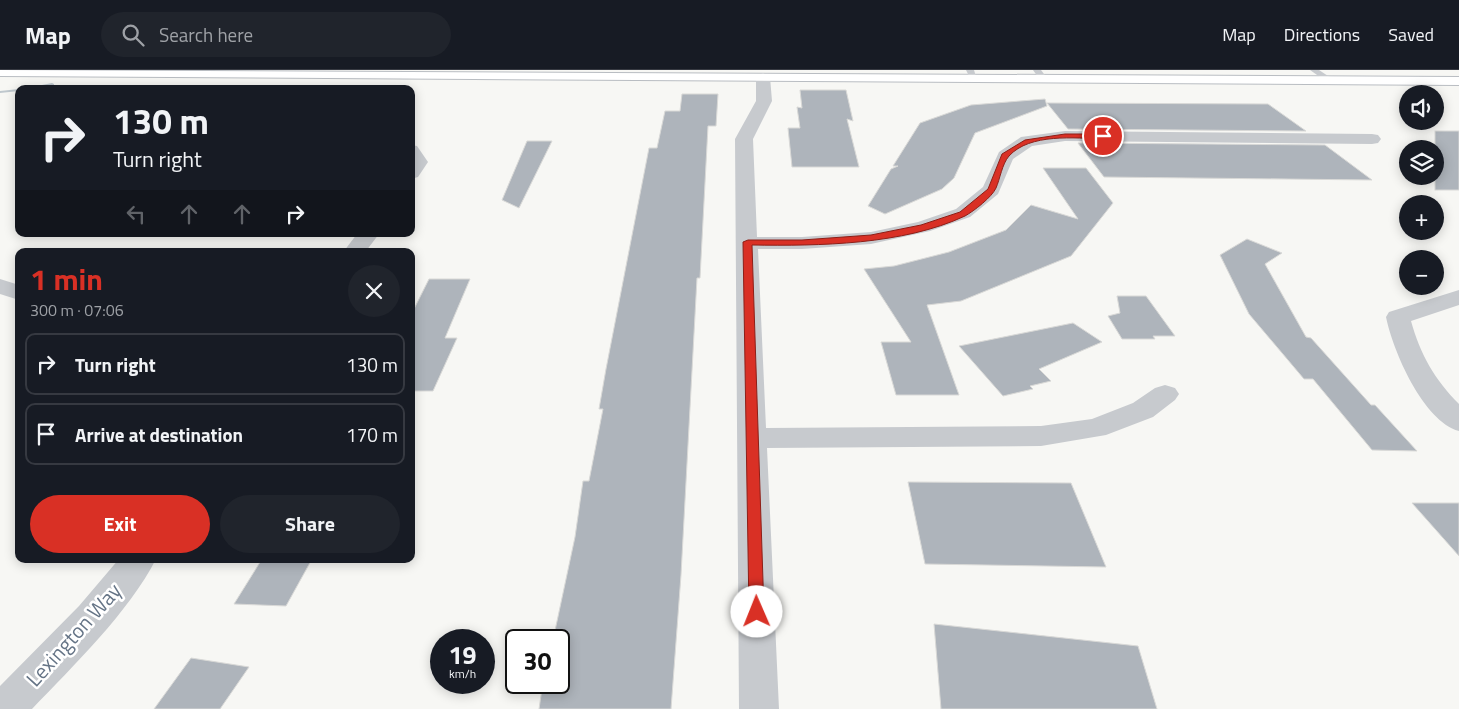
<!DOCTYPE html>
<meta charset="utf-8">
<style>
body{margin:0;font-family:"Titillium Web",sans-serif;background:#20242c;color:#f1f3f6;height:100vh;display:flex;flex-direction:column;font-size:19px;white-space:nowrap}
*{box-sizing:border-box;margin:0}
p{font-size:16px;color:#9ea1a6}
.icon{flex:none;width:28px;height:28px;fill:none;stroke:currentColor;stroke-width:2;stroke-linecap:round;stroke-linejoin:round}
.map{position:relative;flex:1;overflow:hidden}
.side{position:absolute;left:15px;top:178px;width:400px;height:315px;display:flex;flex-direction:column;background:#171b24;border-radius:10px;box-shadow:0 2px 12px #0003}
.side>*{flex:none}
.guide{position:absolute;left:15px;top:15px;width:400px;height:152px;border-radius:10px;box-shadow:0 2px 12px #0003;background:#171b24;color:#f1f3f6;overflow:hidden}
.fabs{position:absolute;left:1399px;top:15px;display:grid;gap:10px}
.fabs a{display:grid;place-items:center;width:45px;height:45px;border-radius:50%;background:#171b24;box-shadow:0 2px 12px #0003;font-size:25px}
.speed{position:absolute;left:430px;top:559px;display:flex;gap:10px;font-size:25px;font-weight:700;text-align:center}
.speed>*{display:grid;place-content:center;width:65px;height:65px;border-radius:50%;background:#171b24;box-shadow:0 2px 12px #0003;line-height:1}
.speed small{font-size:12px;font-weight:400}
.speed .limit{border:2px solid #111;border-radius:8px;background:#fff;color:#111}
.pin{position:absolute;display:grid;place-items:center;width:42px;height:42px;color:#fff;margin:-21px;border:2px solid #fff;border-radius:50%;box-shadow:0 1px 5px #0007}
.me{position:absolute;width:55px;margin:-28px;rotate:359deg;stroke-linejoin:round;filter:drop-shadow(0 0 4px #0008)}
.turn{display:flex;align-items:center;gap:18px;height:105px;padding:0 15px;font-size:22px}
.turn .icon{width:65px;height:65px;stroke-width:2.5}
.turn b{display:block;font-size:35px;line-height:42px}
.lanes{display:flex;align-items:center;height:48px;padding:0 15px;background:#0003;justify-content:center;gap:25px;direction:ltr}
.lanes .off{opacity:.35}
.round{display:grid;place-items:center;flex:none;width:52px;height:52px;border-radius:26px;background:#20242c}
.overview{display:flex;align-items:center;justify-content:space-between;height:85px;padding:0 15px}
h1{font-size:30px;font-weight:700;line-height:38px;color:#d93025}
.primary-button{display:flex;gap:10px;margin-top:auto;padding:10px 15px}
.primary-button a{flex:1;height:58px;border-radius:30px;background:#d93025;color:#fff;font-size:20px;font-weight:700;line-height:58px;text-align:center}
.primary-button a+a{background:#20242c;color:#f1f3f6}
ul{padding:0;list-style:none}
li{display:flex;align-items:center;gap:15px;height:62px;margin:0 10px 8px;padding:0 5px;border:2px solid #363941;border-radius:10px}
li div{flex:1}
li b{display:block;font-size:19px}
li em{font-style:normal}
header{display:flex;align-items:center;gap:30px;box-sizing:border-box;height:70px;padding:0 25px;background:#171b24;border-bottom:1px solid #363941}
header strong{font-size:24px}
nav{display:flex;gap:28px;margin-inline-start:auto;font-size:18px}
.search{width:350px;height:45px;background:#20242c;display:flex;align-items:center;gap:12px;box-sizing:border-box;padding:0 18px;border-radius:28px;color:#9ea1a6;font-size:19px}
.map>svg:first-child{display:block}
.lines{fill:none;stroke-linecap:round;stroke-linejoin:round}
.stream{fill:#bfc8ce;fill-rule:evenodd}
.building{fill:#aeb4bb;stroke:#d9d9d7}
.secondary-casing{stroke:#b9bdc2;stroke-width:2}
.lane{fill:#c7cace;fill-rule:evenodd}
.street{fill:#c7cace;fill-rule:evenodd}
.secondary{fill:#fff;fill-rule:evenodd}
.route{fill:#d93025;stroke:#8d1f18}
.labels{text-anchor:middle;stroke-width:5;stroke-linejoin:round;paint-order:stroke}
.near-street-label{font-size:21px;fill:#657486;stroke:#fff}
</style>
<header>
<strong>Map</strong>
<div class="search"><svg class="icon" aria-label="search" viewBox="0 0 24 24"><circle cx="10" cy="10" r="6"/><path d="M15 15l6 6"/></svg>Search here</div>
<nav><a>Map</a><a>Directions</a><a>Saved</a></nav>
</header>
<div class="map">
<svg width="1459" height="639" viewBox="0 0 1459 639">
<rect width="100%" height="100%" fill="#f7f7f4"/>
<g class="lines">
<g class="stream">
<path d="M52,13L54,14V15L33,19H22Z"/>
<path d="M19,19V21L0,23V21Z"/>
</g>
</g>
<g class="building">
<path d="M800,20H846L853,51L847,49L859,97H792L788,58H800L797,37L802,38Z"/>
<path d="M682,24H718L716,56H708L700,208H697L681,505L671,639H539L543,612H559V570H551H553L575,467L583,411H589L603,339H599L606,299L649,78H657L665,41H680Z"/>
<path d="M1045,29L1047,36L975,63L954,108L942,119L885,144L868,136L891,99L898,96H893L920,53L971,35Z"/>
<path d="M1047,33L1268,34L1306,61L1068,59Z"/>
<rect x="1435" y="61" width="24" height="59"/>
<path d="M527,71H552L519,138L502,130Z"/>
<path d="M1078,73L1325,75L1372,110L1104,107Z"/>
<path d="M1043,98H1086L1113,133L1071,186L961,231L927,235L959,325H896L881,272H911L864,199L894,196L949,182L1006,160L1031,135L1078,149Z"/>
<path d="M1247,169L1282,183L1265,194L1306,267L1311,268L1371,335H1375L1417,381L1372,380L1313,309H1304L1249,244L1220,185Z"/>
<path d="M429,209H470L445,268H457L433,321H411V245Z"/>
<path d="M1117,226H1146L1175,266H1153L1155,269H1122L1108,246L1120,243Z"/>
<path d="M1073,253L1102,272L1039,299L1051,311L1030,316L1033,319L1003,326L959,276Z"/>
<path d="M908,412L1071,413L1106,497L925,494Z"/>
<path d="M1412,433H1459V486Z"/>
<path d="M262,489H312L286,536L234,534Z"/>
<path d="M934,554L1138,576L1157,639H941Z"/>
<path d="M191,588L249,597L220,639H154Z"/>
</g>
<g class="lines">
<defs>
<path id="secondary" d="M0,0L1459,7V15L0,6Z"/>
</defs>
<use href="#secondary" class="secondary-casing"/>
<g class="lane">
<path d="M966,0H974L977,10H971Z"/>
<path d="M1033,0H1041L1047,8L1040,10Z"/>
<path d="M1310,0H1319L1334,10L1327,12Z"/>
</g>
<g class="street">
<path d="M763,3L770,7L772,31L753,69L757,167H802L871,162L918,152L956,139L983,117L999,82L1021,67L1065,61L1372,64L1378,65L1381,69L1378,73L1372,74L1065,71L1032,76L1013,89L998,124L970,147L930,161L871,174L802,179H758L766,358L1041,356L1092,349L1133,333L1155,318L1165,315L1175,318L1179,324L1175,330L1153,347L1106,365L1041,376L767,378L779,639H739L735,69L756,31V7Z"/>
<path d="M411,75L417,76L428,92L418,107L411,109Z"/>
<path d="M357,164H379L366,181H344Z"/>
<path d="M0,209L19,215V230L0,224Z"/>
<path d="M1459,220V235L1411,251C1420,284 1435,310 1459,334V361C1423,351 1393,281 1386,247L1389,242Z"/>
<path d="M119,489H156C129,542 73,596 32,639H0V616L79,536Z"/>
</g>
<use href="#secondary" class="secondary"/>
</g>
<path class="route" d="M1065,64H1103L1107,66L1103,69C1075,68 1030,63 1009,86C1002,94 1000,109 996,118C992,127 974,141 965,146C903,175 819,176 752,175L764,542L762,547L757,549L751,547L749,542L743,172L748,170H802L871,165L921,155L960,142L988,119L1002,84L1025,70Z"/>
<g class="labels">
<g class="near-street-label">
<text transform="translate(74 565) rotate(-48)" y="7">Lexington Way</text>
</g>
</g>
</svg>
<div class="fabs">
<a><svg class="icon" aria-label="sound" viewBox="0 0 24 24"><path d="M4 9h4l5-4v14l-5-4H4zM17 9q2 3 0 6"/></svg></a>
<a><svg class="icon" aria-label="layers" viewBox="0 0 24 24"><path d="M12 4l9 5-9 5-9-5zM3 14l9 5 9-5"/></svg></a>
<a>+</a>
<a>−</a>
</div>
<div class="speed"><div>19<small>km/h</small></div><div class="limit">30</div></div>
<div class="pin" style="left:1103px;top:66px;background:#d93025"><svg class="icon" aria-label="arrive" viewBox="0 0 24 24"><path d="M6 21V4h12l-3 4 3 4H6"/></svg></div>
<svg class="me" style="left:757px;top:542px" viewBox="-20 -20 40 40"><circle r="19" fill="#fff"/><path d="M0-13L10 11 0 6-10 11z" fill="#d93025"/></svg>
<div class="guide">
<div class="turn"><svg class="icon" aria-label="right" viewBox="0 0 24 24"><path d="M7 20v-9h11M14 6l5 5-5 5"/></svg><div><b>130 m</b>Turn right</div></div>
<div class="lanes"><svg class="icon off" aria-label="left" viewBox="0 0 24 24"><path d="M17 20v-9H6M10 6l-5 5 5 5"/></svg><svg class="icon off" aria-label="ahead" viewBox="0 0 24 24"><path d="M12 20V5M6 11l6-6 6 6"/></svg><svg class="icon off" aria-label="ahead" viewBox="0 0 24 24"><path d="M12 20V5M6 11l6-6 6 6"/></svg><svg class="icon" aria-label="right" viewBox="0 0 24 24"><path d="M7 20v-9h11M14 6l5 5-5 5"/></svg></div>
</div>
<section class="side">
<div class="overview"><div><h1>1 min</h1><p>300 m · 07:06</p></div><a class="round"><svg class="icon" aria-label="close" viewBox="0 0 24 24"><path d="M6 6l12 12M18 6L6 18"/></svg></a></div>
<ul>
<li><svg class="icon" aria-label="right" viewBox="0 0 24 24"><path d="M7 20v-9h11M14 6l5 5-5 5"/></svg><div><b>Turn right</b></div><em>130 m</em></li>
<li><svg class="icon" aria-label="arrive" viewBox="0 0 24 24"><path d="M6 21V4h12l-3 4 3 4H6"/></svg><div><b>Arrive at destination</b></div><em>170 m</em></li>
</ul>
<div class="primary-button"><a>Exit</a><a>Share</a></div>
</section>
</div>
